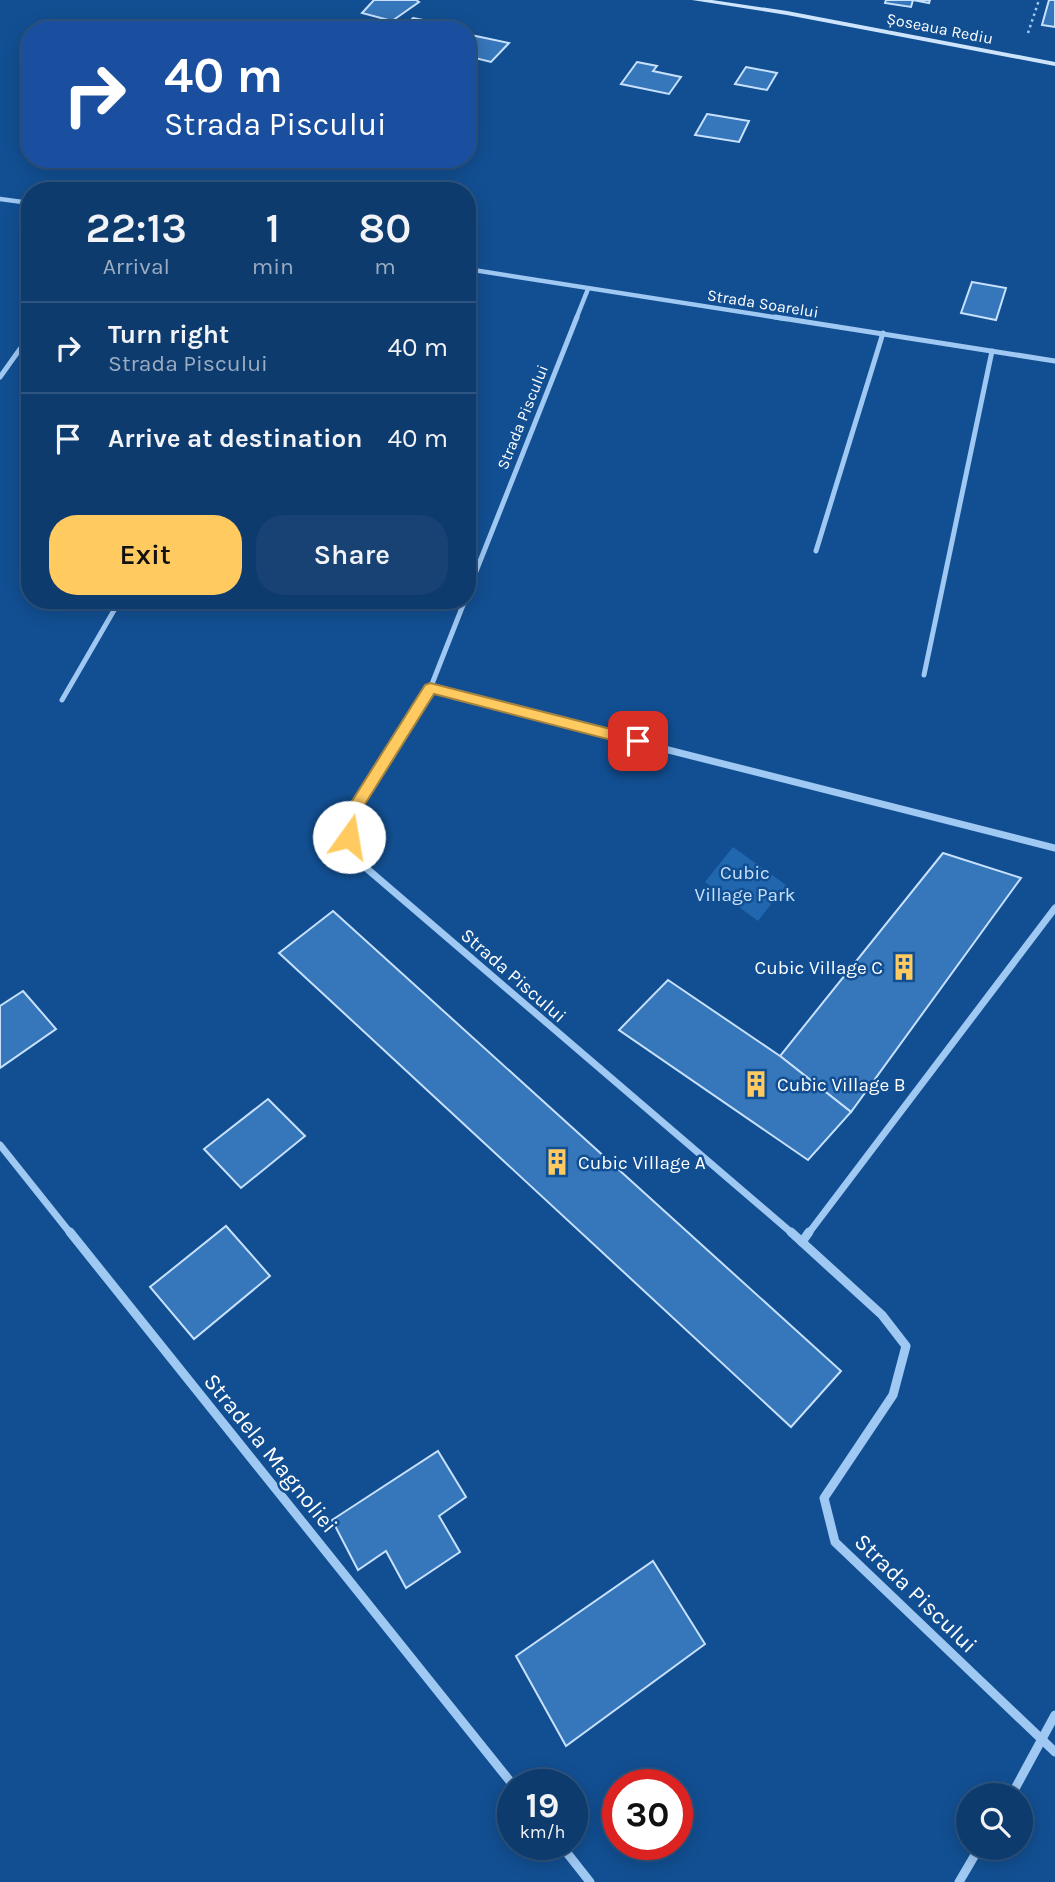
<!DOCTYPE html>
<meta charset="utf-8">
<style>
body{margin:0;font-family:Karla,sans-serif;background:#174273;color:#f1f3f6;height:100vh;display:flex;flex-direction:column;font-size:26px;white-space:nowrap}
*{box-sizing:border-box;margin:0}
p{font-size:23px;color:#9badc2}
.icon{flex:none;width:38px;height:38px;fill:none;stroke:currentColor;stroke-width:2;stroke-linecap:round;stroke-linejoin:round}
.map{position:relative;flex:1;overflow:hidden}
.details{position:absolute;left:21px;top:182px;width:455px;height:427px;display:flex;flex-direction:column;background:#0e3b6e;border-radius:28px;box-shadow:0 4px 18px #0003,0 0 0 2px #2e5581}
.details>*{flex:none}
.banner{position:absolute;left:21px;top:21px;width:455px;height:147px;border-radius:28px;box-shadow:0 4px 18px #0003,0 0 0 2px #2e5581;background:#1a4fa0;color:#fff;overflow:hidden}
.tools{position:absolute;left:956px;top:1783px;display:grid;gap:14px}
.tools a{display:grid;place-items:center;width:77px;height:77px;border-radius:50%;background:#0e3b6e;box-shadow:0 4px 18px #0003,0 0 0 2px #2e5581;font-size:35px}
.speed{position:absolute;left:497px;top:1769px;display:flex;gap:14px;font-size:35px;font-weight:700;text-align:center}
.speed>*{display:grid;place-content:center;width:91px;height:91px;border-radius:50%;background:#0e3b6e;box-shadow:0 4px 18px #0003,0 0 0 2px #2e5581;line-height:1}
.speed small{font-size:18px;font-weight:400}
.speed .limit{border:10px solid #d22;background:#fff;color:#111}
.pin{position:absolute;display:grid;place-items:center;width:60px;height:60px;color:#fff;margin:-30px;border-radius:14px;box-shadow:0 4px 10px #0006}
.me{position:absolute;width:77px;margin:-38px;rotate:13deg;stroke-linejoin:round;filter:drop-shadow(0 0 5px #0008)}
.turn{display:flex;align-items:center;gap:24px;height:147px;padding:0 28px;font-size:32px}
.turn .icon{width:91px;height:91px;stroke-width:2.5}
.turn b{display:block;font-size:49px;line-height:60px}
.eta{display:flex;justify-content:space-evenly;align-items:center;height:119px;text-align:center}
.eta b{font-size:42px;font-weight:600;line-height:49px}
.cta{display:flex;gap:14px;margin-top:auto;padding:14px 28px}
.cta a{flex:1;height:80px;border-radius:28px;background:#ffcb61;color:#111;font-size:28px;font-weight:600;line-height:80px;text-align:center}
.cta a+a{background:#174273;color:#f1f3f6}
ul{padding:0;list-style:none}
li{display:flex;align-items:center;gap:21px;height:91px;padding:0 28px;border-top:2px solid #2e5581}
li div{flex:1}
li b{display:block;font-size:26px}
li em{font-style:normal}
.map>svg:first-child{display:block}
.green{fill:#2167b0}
.building{fill:#3676ba;stroke:#c7e1fd;stroke-width:2}
.lines{fill:none;stroke-linecap:round;stroke-linejoin:round}
.path{stroke:#9fc8f2;stroke-width:2.5;stroke-dasharray:2.5 3.5;stroke-linecap:butt}
.minor-far3{stroke:#9fc8f2;stroke-width:4.5}
.minor-far2{stroke:#9fc8f2;stroke-width:5}
.minor-far1{stroke:#9fc8f2;stroke-width:7}
.minor{stroke:#9fc8f2;stroke-width:9}
.secondary{fill:#cee4fc;fill-rule:evenodd}
.route{fill:#ffcb61;stroke:#a6843f;stroke-width:2}
.labels{text-anchor:middle;stroke-width:5;stroke-linejoin:round;paint-order:stroke}
.far-street-label{font-size:16px;fill:#fff;stroke:#124f92}
.park-label{font-size:19px;fill:#c7e1fd;stroke:#124f92}
.poi-label{font-size:19px;fill:#fff;stroke:#124f92;text-anchor:start}
.street-label{font-size:19px;fill:#fff;stroke:#124f92}
.near-street-label{font-size:23px;fill:#fff;stroke:#124f92}
</style>
<div class="map">
<svg width="1055" height="1882" viewBox="0 0 1055 1882">
<rect width="100%" height="100%" fill="#124f92"/>
<path class="green" d="M733,847L786,885L758,921L705,882Z"/>
<g class="building">
<path d="M374,0H416L419,2L392,21L362,13Z"/>
<path d="M886,0H930L929,3L913,0L911,7L885,3Z"/>
<path d="M1049,0H1055V27L1042,25Z"/>
<path d="M413,18L449,25L444,30H401Z"/>
<path d="M471,35L509,43L491,62L467,56V38Z"/>
<path d="M637,62L657,66L653,71L681,77L669,94L621,84Z"/>
<path d="M746,67L777,73L767,90L735,84Z"/>
<path d="M707,114L749,121L739,142L695,135Z"/>
<path d="M972,282L1006,288L996,320L961,313Z"/>
<path d="M943,853L1021,878L851,1112L780,1056Z"/>
<path d="M333,911L841,1371L791,1427L279,953Z"/>
<path d="M668,980L780,1056L851,1112L808,1160L619,1030Z"/>
<path d="M23,991L56,1029L0,1068V1006Z"/>
<path d="M268,1099L305,1136L241,1188L204,1149Z"/>
<path d="M226,1226L270,1276L194,1339L150,1287Z"/>
<path d="M438,1451L466,1497L439,1516L460,1552L406,1588L386,1551L358,1570L332,1520Z"/>
<path d="M653,1561L705,1644L566,1746L516,1656Z"/>
</g>
<g class="lines">
<path class="path" d="M1028,33L1039,0"/>
<g class="minor-far3">
<path d="M0,199L30,203"/>
<path d="M467,269L786,319"/>
<path d="M576,319L588,289"/>
</g>
<g class="minor-far2">
<path d="M775,317L1055,361"/>
<path d="M0,377L30,335"/>
<path d="M816,551L883,333"/>
<path d="M467,594L577,317"/>
<path d="M924,675L992,351"/>
<path d="M430,689L465,600"/>
<path d="M62,700L120,600"/>
<path d="M409,722L430,689L561,722"/>
</g>
<g class="minor-far1">
<path d="M410,721L348,820L351,855L793,1234"/>
<path d="M554,721L1055,848"/>
<path d="M0,1145L71,1234"/>
<path d="M808,1234L1055,908"/>
</g>
<g class="minor">
<path d="M70,1232L513,1785"/>
<path d="M791,1232L882,1315L906,1346L893,1395L824,1498L835,1542L1055,1752"/>
<path d="M802,1242L809,1232"/>
<path d="M1011,1796L1055,1715"/>
<path d="M560,1844L590,1882"/>
<path d="M959,1882L979,1848"/>
</g>
<path class="secondary" d="M692,0H712L787,11L1055,62V66L787,15Z"/>
</g>
<path class="route" d="M430,683L638,736L646,741L638,747L434,694L355,820L354,841H344L340,820L425,685Z"/>
<defs>
<symbol id="building-bare" viewBox="-9 -9 18 18"><path d="M-4-6H4V6H1V3H-1V6H-4ZM-2.5-4.3h1.7v1.8h-1.7ZM.8-4.3h1.7v1.8H.8ZM-2.5-1h1.7V.8h-1.7ZM.8-1h1.7V.8H.8Z" fill="#ffcb61" stroke="#124f92" stroke-width="2.5" paint-order="stroke"/></symbol>
</defs>
<g fill-rule="evenodd">
<use href="#building-bare" x="885" y="948" width="38" height="38"/>
<use href="#building-bare" x="737" y="1065" width="38" height="38"/>
<use href="#building-bare" x="538" y="1143" width="38" height="38"/>
</g>
<g class="labels">
<g class="far-street-label">
<text transform="translate(940 28) rotate(11)" y="6">Șoseaua Rediu</text>
<text transform="translate(763 303) rotate(9)" y="6">Strada Soarelui</text>
<text transform="translate(522 417) rotate(-68)" y="6">Strada Piscului</text>
</g>
<g class="park-label">
<text x="745" y="879">Cubic<tspan x="745" dy="22">Village Park</tspan></text>
</g>
<g class="poi-label">
<text x="883" y="974" text-anchor="end">Cubic Village C</text>
<text x="777" y="1091">Cubic Village B</text>
<text x="578" y="1169">Cubic Village A</text>
</g>
<g class="street-label">
<text transform="translate(514 975) rotate(41)" y="7">Strada Piscului</text>
</g>
<g class="near-street-label">
<text transform="translate(271 1453) rotate(51)" y="8">Stradela Magnoliei</text>
<text transform="translate(916 1593) rotate(44)" y="8">Strada Piscului</text>
</g>
</g>
</svg>
<div class="tools">
<a><svg class="icon" aria-label="search" viewBox="0 0 24 24"><circle cx="10" cy="10" r="6"/><path d="M15 15l6 6"/></svg></a>
</div>
<div class="speed"><div>19<small>km/h</small></div><div class="limit">30</div></div>
<div class="pin" style="left:638px;top:741px;background:#d93025"><svg class="icon" aria-label="arrive" viewBox="0 0 24 24"><path d="M6 21V4h12l-3 4 3 4H6"/></svg></div>
<svg class="me" style="left:349px;top:837px" viewBox="-20 -20 40 40"><circle r="19" fill="#fff"/><path d="M0-13L10 11 0 6-10 11z" fill="#ffcb61"/></svg>
<div class="banner">
<div class="turn"><svg class="icon" aria-label="right" viewBox="0 0 24 24"><path d="M7 20v-9h11M14 6l5 5-5 5"/></svg><div><b>40 m</b>Strada Piscului</div></div>
</div>
<section class="details">
<div class="eta">
<div><b>22:13</b><p>Arrival</p></div>
<div><b>1</b><p>min</p></div>
<div><b>80</b><p>m</p></div>
</div>
<ul>
<li><svg class="icon" aria-label="right" viewBox="0 0 24 24"><path d="M7 20v-9h11M14 6l5 5-5 5"/></svg><div><b>Turn right</b><p>Strada Piscului</p></div><em>40 m</em></li>
<li><svg class="icon" aria-label="arrive" viewBox="0 0 24 24"><path d="M6 21V4h12l-3 4 3 4H6"/></svg><div><b>Arrive at destination</b></div><em>40 m</em></li>
</ul>
<div class="cta"><a>Exit</a><a>Share</a></div>
</section>
</div>
